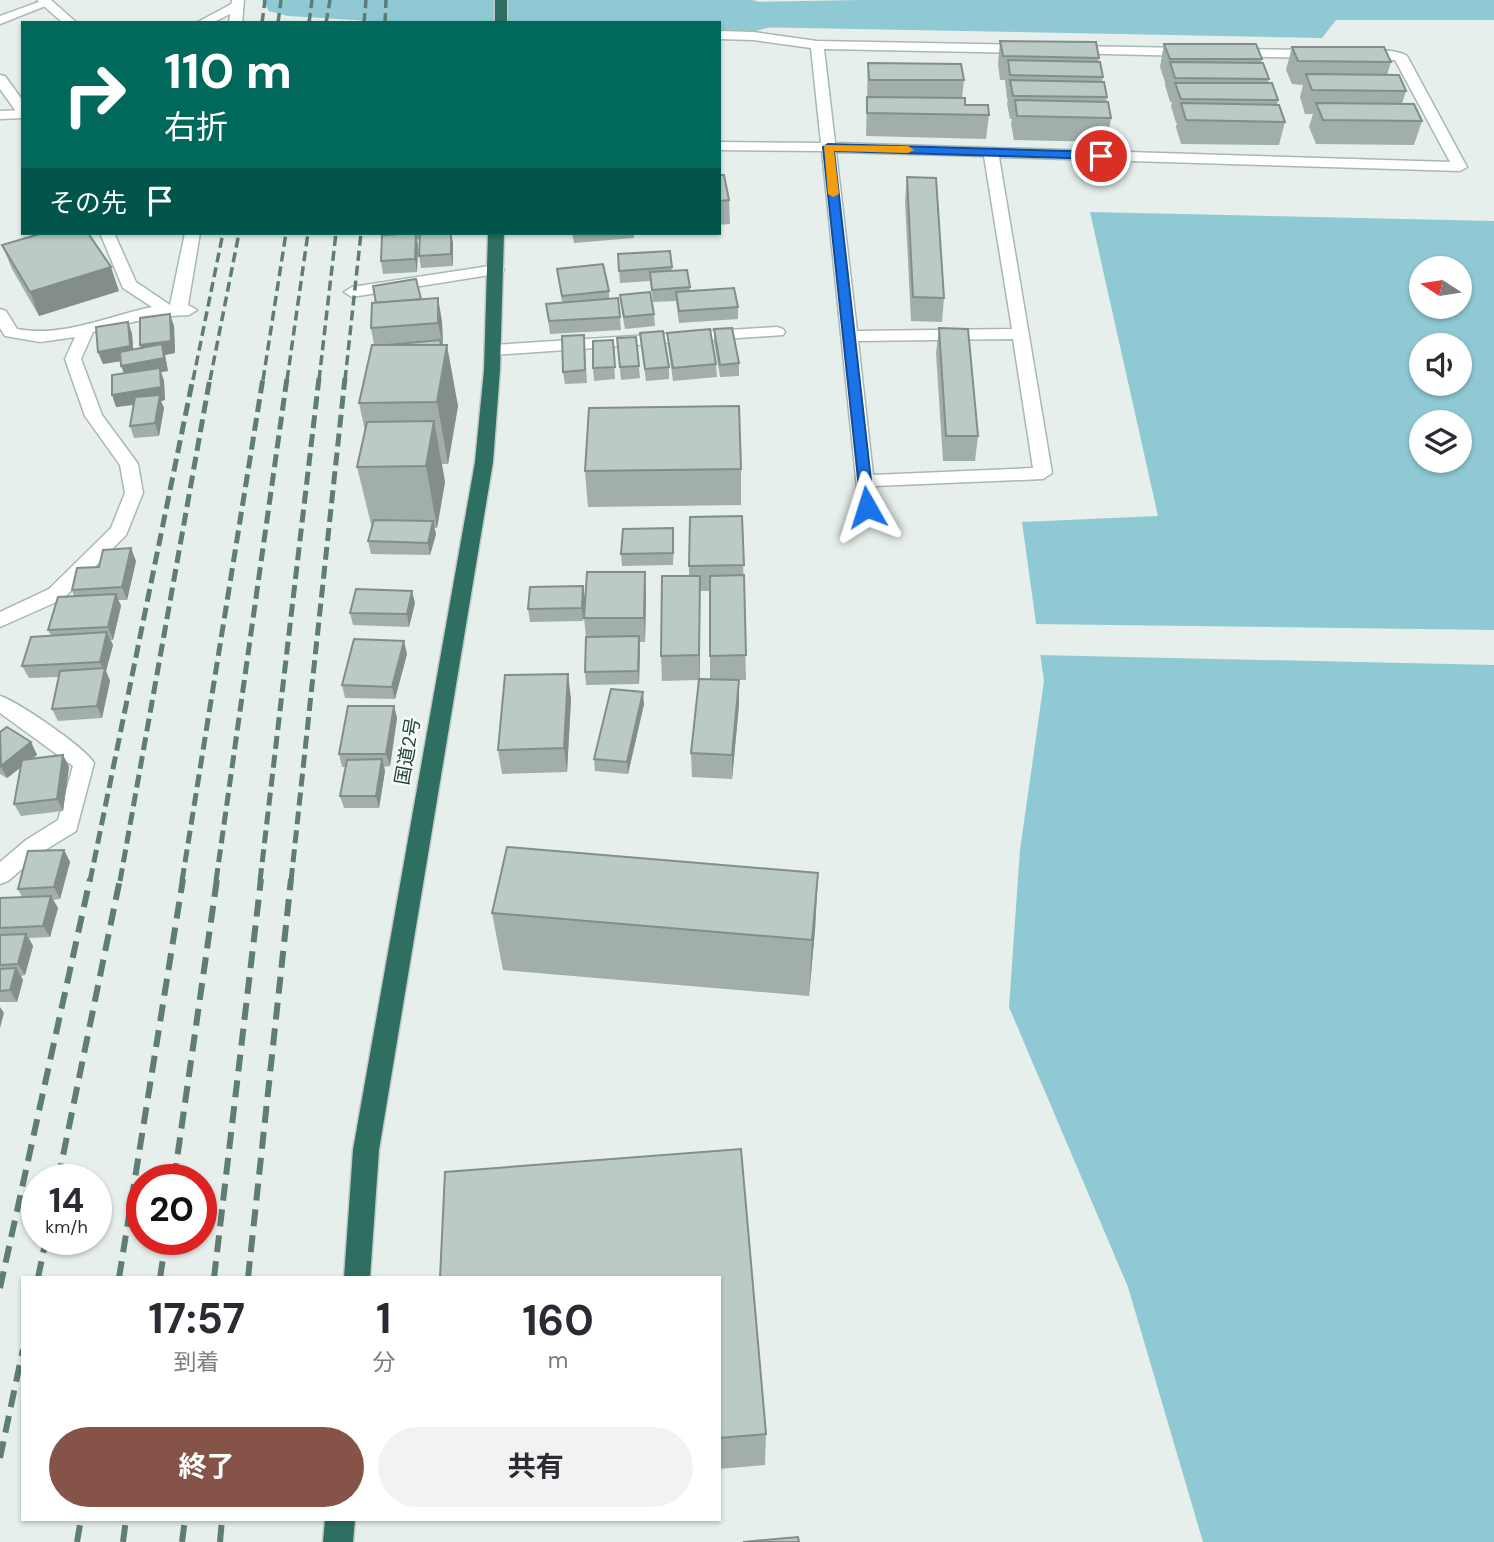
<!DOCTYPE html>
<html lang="ja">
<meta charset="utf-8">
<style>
body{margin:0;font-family:"DM Sans","Noto Sans JP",sans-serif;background:#f2f2f3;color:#2b2b33;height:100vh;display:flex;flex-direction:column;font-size:26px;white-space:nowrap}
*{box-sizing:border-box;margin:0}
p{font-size:23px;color:#7c7c81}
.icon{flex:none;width:38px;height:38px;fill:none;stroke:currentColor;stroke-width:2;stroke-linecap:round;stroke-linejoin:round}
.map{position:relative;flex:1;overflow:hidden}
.side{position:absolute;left:21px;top:1276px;width:700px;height:245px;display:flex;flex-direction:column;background:#fff;border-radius:0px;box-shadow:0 2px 5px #0004}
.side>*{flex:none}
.top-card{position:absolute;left:21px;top:21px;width:700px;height:214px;border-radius:0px;box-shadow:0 2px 5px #0004;background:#00695c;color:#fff;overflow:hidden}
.needle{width:46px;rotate:282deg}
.controls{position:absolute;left:1409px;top:256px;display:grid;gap:14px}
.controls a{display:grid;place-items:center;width:63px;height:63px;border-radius:50%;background:#fff;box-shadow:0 2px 5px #0004;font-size:35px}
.speed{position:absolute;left:21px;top:1164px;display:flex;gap:14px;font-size:35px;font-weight:700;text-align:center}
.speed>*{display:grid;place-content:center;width:91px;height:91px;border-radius:50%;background:#fff;box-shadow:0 2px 5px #0004;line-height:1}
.speed small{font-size:18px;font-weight:400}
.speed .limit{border:10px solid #d22;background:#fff;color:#111}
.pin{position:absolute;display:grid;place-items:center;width:60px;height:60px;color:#fff;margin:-30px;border:4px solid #fff;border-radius:50%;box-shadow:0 2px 7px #0007}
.me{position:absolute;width:77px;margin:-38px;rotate:354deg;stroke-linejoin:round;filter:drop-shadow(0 0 5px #0008)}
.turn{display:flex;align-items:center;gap:24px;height:147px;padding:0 28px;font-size:32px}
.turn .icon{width:91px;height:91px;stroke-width:2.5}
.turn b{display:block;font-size:49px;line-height:60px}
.then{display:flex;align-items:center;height:66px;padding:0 28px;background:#0003;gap:14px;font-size:26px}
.eta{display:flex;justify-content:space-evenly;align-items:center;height:119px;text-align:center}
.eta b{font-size:42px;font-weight:700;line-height:49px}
.cta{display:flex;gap:14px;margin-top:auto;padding:14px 28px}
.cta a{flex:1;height:80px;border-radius:42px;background:#855347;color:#fff;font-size:28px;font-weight:700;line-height:80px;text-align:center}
.cta a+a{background:#f2f2f3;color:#2b2b33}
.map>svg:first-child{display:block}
.water{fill:#8ec9d4;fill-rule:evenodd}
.pier{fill:#e6efeb}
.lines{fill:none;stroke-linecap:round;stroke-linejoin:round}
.river{fill:#8ec9d4;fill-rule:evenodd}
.lane-casing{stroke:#a8b8b2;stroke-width:3}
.street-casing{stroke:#a8b8b2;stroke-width:3}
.highway-casing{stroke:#c2cac8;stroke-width:3}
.lane{fill:#fff;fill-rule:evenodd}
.street{fill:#fff;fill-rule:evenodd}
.highway{fill:#2f6f62;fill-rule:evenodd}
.rail-far2{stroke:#5f7d75;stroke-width:3.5;stroke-dasharray:10 5;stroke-linecap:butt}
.rail-far1{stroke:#5f7d75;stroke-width:5;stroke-dasharray:13 6;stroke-linecap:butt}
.rail{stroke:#5f7d75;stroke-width:6;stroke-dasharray:17 9;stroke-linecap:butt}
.wall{fill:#a1aea9;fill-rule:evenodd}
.shaded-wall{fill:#838d89}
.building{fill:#bbcac4;stroke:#838d89;stroke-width:2}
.route{fill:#1a73e8;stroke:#114b97;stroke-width:2}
.slow{fill:#f59e0b}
.labels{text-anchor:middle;stroke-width:5;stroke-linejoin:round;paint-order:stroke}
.street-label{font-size:19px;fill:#24423a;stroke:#f7fbf9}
</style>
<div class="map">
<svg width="1494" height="1542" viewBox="0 0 1494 1542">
<rect width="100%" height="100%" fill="#e6efeb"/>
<g class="water">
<path d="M862,0H1494V20H1336L1322,38L755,27L752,16L754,2Z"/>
<path d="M1090,212L1494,221V1542H1203L1128,1287L1009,1007L1020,850L1044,681L1022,522L1158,516ZM1421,268H1460V306H1421ZM1421,345H1460V383H1421ZM1421,422H1460V460H1421Z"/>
</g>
<path class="pier" d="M1033,624L1494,630V665L1037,655Z"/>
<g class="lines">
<path class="river" d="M262,0H752L771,5L779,16L771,27L752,32H719V23H405L288,16L269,11Z"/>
<defs>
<g id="lane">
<path d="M44,0L53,3L0,24V16Z"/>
<path d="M237,1L242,2V8L212,23H196Z"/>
<path d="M719,31L753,32L817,41L1028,45L1035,49L1028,53L824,49L835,143L1450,162L1395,60L1361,59L1354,55C1364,48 1397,49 1407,56L1467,167L1460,171L999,157L1052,473L1043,479L875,486L877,507L868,513L859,507L822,151L719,150V142L821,143L811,48L753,40L719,39ZM836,152L984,156L1012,329L857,331ZM1013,339L1033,468L873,475L858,341Z"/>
<path d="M1071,46L1189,48L1196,52L1189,56L1066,53L1064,50Z"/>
<path d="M1232,49L1319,50L1326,54L1319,58L1227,56V50Z"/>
<path d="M0,75L5,76L23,101V115L18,114L0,89Z"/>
<path d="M777,327L783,329L785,332L783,335L493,355L485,350L493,345Z"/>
<path d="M0,696C17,701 86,748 94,763L76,831L42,852L8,881L0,884V862L26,840L58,820L73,766L0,713Z"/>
</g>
<g id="street">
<path d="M37,0H51L77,23H63Z"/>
<path d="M232,0H244L242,23H229Z"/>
<path d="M23,110V118L0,119V111Z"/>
<path d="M100,233H114L136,282L170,305L185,233H200L188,305L197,310L189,315L153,317L93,332L81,359L102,415L138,464L143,493L126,535L63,599L0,627V612L49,589L111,528L125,493L120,465L85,416L65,359L75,337L40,342L5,336L0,328V309L6,311L17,329C62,338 108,316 152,307L123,288Z"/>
<path d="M496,265L504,270L502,273L352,297L344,292L352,287Z"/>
</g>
<g id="highway">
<rect x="495" y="0" width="12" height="23"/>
<path d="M488,233H504L500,370L493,462L379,1150L370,1278H344L353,1150L475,462L484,370Z"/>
<path d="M325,1519H355L353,1542H323Z"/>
</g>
</defs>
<use href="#lane" class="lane-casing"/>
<use href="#street" class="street-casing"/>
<use href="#highway" class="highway-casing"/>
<use href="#lane" class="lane"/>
<use href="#street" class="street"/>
<use href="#highway" class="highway"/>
<g class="rail-far2">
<path d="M262,23L265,0"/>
<path d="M278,23L281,0"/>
<path d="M309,23L312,0"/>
<path d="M326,23L330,0"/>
<path d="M364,23L366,0"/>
<path d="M385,23L386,0"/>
<path d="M193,380L223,233"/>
<path d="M210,380L239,233"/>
<path d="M263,380L286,233"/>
<path d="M287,380L308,233"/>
<path d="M319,380L336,233"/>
<path d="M345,380L361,233"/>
</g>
<g class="rail-far1">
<path d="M90,881L193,378"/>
<path d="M120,881L210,378"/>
<path d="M182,881L263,378"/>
<path d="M216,881L287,378"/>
<path d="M260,881L319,378"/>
<path d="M291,881L345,378"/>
</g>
<g class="rail">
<path d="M58,1180L120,879"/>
<path d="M174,1180L217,879"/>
<path d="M38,1278L46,1239"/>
<path d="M119,1278L183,879"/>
<path d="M160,1278L166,1239"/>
<path d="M214,1278L261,879"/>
<path d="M248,1278L291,879"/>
<path d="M0,1288L90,879"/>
<path d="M0,1458L23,1349"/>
<path d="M77,1542L81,1519"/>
<path d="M123,1542L126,1519"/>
<path d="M182,1542L185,1519"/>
<path d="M220,1542L222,1519"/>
</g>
</g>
<g class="wall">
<path d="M1000,41L1099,58L1098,62L1103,77L1102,82L1107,97L1106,102L1111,118L1107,142L1014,140L1011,124L1012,119H1010L1007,104L1008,99H1007L1005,80H1000L998,64Z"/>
<path d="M1164,44L1262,59L1261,63L1269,79L1268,83L1278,100L1277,105L1285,122L1279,145L1181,144L1176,127L1177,123H1176L1171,106L1172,102H1170L1165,85V82L1160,67Z"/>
<path d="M1292,47L1391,62L1387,75L1406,91L1402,104L1422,121L1414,145L1316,144L1309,127L1313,114H1305L1300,97L1303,85L1292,84L1286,70Z"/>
<path d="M868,63L964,80L962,98L965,105L989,115L986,139L866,136Z"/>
<path d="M719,103L720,135H719Z"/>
<path d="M719,173L729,200L730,224L719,225Z"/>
<path d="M907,177L944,298L942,322L911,321L905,201Z"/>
<path d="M382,233H451L453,243V266L421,268L419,256L420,239L417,240L418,246L417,272L383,274L381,261Z"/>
<path d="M572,233H634V238L574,243Z"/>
<path d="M2,245L119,291L39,316L12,269Z"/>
<path d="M670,251L672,271L690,287V291L738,307V319L679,323L676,301L653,302L650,281L620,283L618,254Z"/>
<path d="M557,269L609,291V298H618L621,330L550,334L546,304L562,302Z"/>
<path d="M620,295L654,314L655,326L625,329L621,307Z"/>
<path d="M438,298L442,322L443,345L458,406L448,464H442L445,482L437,528H434L436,534L430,555L371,554L368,541L372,528L357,467L365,431L359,403L374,345L371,328L376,303Z"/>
<path d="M128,322L132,334L133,350L142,348L140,345L174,326L175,353L165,355L168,371L161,372L164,381L165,400L161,401L164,408L159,436L134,438L130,426L134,405L116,407L124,374L121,361L103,364L98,352Z"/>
<path d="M939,328L978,436L975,461H943L936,353Z"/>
<path d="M714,329L739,363V376L720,377L714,342Z"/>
<path d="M640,333L669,367V379L646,381Z"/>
<path d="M667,333L716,364L717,377L673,381L668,345Z"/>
<path d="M584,335L587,383L565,384L563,372Z"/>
<path d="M636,337L640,378L621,380L617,338Z"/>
<path d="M613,340L615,379L594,381L593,368Z"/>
<path d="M741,469V505L588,507L585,471Z"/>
<path d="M742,516L746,680H731H739V705L732,779L692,777L691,753L699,680L662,681L661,656L689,576V566ZM700,591H710V679H700Z"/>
<path d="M674,540L673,565L622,566L621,554Z"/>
<path d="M136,561L127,600H118L121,606L113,640H110L113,645L106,671L110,681L102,718L58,721L52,709L59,677L29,678L22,666L51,636L48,630L74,596L72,590L99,567Z"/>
<path d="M645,572L646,596L645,642H640L639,684L586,685L585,672L586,637L584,618Z"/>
<path d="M585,598L583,621L530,622L528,609Z"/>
<path d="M415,603L409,627L353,625L350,613Z"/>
<path d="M407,654L395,699L345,698L342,685Z"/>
<path d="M571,699L567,772L502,774L498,750Z"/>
<path d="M644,704L628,774L595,771L594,759Z"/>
<path d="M394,706L397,718L390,766L384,767L385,771L379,808H344L340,796L346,767H342L339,754Z"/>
<path d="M0,732L31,742L37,755L32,759L63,755L69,767L63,811L21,816L14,804L20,768L7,778L0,774Z"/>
<path d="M64,850L70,862L60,899L53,900L58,908L50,937L29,938L33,946L25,975L21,976L23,980L17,1002H0V898L22,897L18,889Z"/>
<path d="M818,873L815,930L809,996L503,970L492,913Z"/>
<path d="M719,1278L766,1434L765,1465L719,1469Z"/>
</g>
<g class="shaded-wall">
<path d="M416,233L418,246L417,272L415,259Z"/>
<path d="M451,233L453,243V266L451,254Z"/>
<path d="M111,267L119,291L39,316L30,292Z"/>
<path d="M438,298L442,322L443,347L438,323Z"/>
<path d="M170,314L174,326L175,353L165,355L168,371L161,372L164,381L165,400L161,401L164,408L159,436L155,423L159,401L116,407L112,395L126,378L121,366L145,357L140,345Z"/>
<path d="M128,322L132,334L134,359L103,364L98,352Z"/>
<path d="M447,345L458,406L448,464L437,402Z"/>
<path d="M434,421L445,482L437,528L426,466Z"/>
<path d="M433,521L436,534L430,555L428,543Z"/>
<path d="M131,548L136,561L127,600L122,587Z"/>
<path d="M645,572L646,596L645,642L644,618Z"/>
<path d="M700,576V680L699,655Z"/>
<path d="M583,586L585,598L583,621L582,608Z"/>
<path d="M412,591L415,603L409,627L407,614Z"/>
<path d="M116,594L121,606L113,640L108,627Z"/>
<path d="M107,632L113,645L106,671L110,681L102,718L97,706L104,671L100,662Z"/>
<path d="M639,636L640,649L639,684L638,671Z"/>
<path d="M404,641L407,654L395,699L392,687Z"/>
<path d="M568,674L571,699L567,772L564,748Z"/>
<path d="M739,680V705L732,779V755Z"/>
<path d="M643,692L644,704L628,774L627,762Z"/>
<path d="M394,706L397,718L390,766L386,754Z"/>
<path d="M31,742L37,755L7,778L1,766Z"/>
<path d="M63,755L69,767L63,811L57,799Z"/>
<path d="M382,759L385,771L379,808L376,796Z"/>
<path d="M64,850L70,862L60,899L54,887Z"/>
<path d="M818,873L815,930L809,996L812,940Z"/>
<path d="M51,896L58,908L50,937L43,926Z"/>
<path d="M26,934L33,946L25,975L18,964Z"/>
<path d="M16,968L23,980L17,1002L10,990Z"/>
<path d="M0,1007L4,1013L0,1028Z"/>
</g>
<g class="building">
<path d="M1000,41L1096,42L1099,58L1003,56Z"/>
<path d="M1164,44H1256L1262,59H1170Z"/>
<path d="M1292,47H1384L1391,62L1298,61Z"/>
<path d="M1008,60L1100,62L1103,77L1010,75Z"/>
<path d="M1170,62L1263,63L1269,79L1175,78Z"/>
<path d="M868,63L961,64L964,80H869Z"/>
<path d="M1306,74L1399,75L1406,91L1312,90Z"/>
<path d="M1010,80L1104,82L1107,97L1013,96Z"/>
<path d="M1175,83H1272L1278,100L1181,99Z"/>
<path d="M867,97L965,98V105H988L989,115L867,113Z"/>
<path d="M1015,100L1108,102L1111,118L1017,116Z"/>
<path d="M1181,103L1279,105L1285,122L1186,120Z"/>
<path d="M1316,103L1414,104L1422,121L1323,120Z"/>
<path d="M719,175H724L729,200L719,201Z"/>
<path d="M907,177L936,178L944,298L913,297Z"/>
<path d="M43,233H88L111,267L30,292L2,245Z"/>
<path d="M416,233L415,259L381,261L382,235Z"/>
<path d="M420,233H451V254L419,256Z"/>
<path d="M670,251L672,267L619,271L618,254Z"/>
<path d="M603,264L609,291L562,296L557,269Z"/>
<path d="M687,270L690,287L652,290L650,272Z"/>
<path d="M416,279L421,299L376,303L373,286Z"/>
<path d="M734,288L738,307L679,311L676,292Z"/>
<path d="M650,292L654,314L624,317L620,295Z"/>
<path d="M438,298V323L371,328L372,303Z"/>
<path d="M618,298L620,317L549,321L546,304Z"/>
<path d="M170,314L171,341L140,345V318Z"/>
<path d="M128,322L130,346L98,352L96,327Z"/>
<path d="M732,328L739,363L720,365L714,329Z"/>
<path d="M939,328L968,329L978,436H946Z"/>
<path d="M710,329L716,364L673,368L667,333Z"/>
<path d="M663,331L669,367L645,369L640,333Z"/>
<path d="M584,335L585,370L563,372L562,336Z"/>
<path d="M636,337L639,366L620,367L617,338Z"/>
<path d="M440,340L441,345H387Z"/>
<path d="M613,340L615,367L593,368V341Z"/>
<path d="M162,344L164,358L121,366L120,352Z"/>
<path d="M372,345H447L437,402L359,403Z"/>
<path d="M160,368L161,387L112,395V375Z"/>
<path d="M160,395L155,423L130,426L135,397Z"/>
<path d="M739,406L741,469L585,471L589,408Z"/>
<path d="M434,421L426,466L357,467L367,422Z"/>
<path d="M742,516L744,565L689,566L690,517Z"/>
<path d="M374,520L433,521L428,543L368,541Z"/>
<path d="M673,528V553L621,554L623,529Z"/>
<path d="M131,548L122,587L72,590L77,568L99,567L103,550Z"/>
<path d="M587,572H645L644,618H584Z"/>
<path d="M744,575L746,655L710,656V576Z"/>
<path d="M662,576H700L699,655L661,656Z"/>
<path d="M583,586L582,608L528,609L530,587Z"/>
<path d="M356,589L412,591L407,614L350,613Z"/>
<path d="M116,594L108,627L48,630L58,597Z"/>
<path d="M107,632L100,662L22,666L31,637Z"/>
<path d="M639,636L638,671L585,672L586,637Z"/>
<path d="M354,639L404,641L392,687L342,685Z"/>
<path d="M105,668L97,706L52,709L60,671Z"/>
<path d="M568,674L564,748L498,750L505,675Z"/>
<path d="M699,679L739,680L732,755L691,753Z"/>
<path d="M611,689L643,692L627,762L594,759Z"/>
<path d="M348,706H394L386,754H339Z"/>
<path d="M7,727L31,742L1,766L0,732Z"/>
<path d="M63,755L57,799L14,804L22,760Z"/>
<path d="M382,759L376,796H340L347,760Z"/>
<path d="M507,847L818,873L812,940L492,913Z"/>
<path d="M64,850L54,887L18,889L28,851Z"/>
<path d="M51,896L43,926L0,928V898Z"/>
<path d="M26,934L18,964L0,965V935Z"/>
<path d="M16,968L10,990L0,991V969Z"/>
<path d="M741,1149L766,1434L719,1438V1278H440L445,1172Z"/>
<path d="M798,1537L799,1542H743Z"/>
</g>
<path class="route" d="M828,144L1101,152L1107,156L1101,159L834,151L874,507L867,512L861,507L823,147Z"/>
<path class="slow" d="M824,145L908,146L914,150L908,153L834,151L839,194L833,197L828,194Z"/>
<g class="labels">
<g class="street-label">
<text transform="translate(407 751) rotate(-80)" y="7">国道2号</text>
</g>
</g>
</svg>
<div class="controls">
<a><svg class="needle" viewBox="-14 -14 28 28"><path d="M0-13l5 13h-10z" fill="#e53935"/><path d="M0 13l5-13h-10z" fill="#7c7c81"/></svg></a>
<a><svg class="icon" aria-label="sound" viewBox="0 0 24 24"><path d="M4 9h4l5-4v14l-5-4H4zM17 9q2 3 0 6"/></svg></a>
<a><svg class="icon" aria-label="layers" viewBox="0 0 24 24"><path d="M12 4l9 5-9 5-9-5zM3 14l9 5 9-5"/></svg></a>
</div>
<div class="speed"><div>14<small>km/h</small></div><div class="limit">20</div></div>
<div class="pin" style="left:1101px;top:156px;background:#d93025"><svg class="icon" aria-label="arrive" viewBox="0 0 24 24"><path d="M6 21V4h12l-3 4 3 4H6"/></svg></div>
<svg class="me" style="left:867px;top:507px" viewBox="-20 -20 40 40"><path d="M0-17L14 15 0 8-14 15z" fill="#1a73e8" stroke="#fff" stroke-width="4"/></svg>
<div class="top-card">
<div class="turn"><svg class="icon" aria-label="right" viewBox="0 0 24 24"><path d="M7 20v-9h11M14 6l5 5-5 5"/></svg><div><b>110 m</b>右折</div></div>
<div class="then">その先<svg class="icon" aria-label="arrive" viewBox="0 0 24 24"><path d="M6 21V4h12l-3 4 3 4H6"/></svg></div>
</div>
<section class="side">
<div class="eta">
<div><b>17:57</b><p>到着</p></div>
<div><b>1</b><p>分</p></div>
<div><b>160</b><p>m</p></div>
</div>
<div class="cta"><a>終了</a><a>共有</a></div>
</section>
</div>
